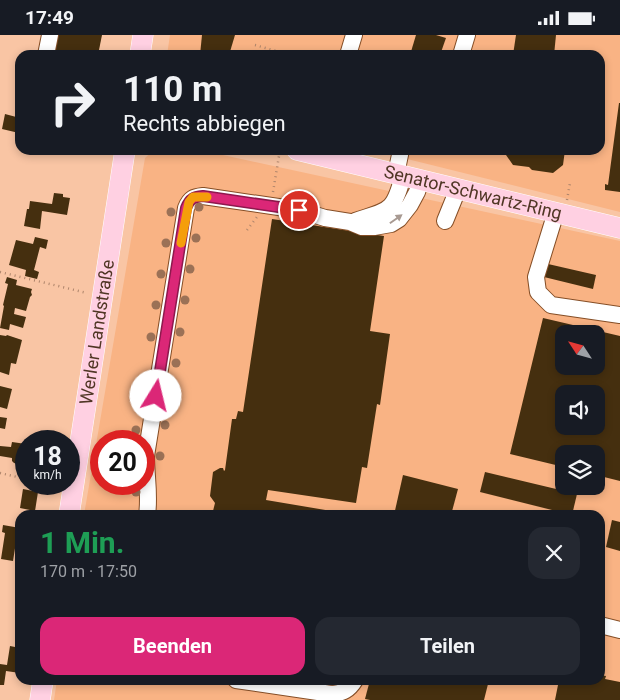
<!DOCTYPE html>
<html lang="de">
<meta charset="utf-8">
<style>
body{margin:0;font-family:Roboto,sans-serif;background:#242831;color:#f1f3f6;height:100vh;display:flex;flex-direction:column;font-size:19px;white-space:nowrap}
*{box-sizing:border-box;margin:0}
p{font-size:16px;color:#9ea1a6}
.icon{flex:none;width:28px;height:28px;fill:none;stroke:currentColor;stroke-width:2;stroke-linecap:round;stroke-linejoin:round}
.map{position:relative;flex:1;overflow:hidden}
.details{position:absolute;left:15px;top:475px;width:590px;height:175px;display:flex;flex-direction:column;background:#171b24;border-radius:15px;box-shadow:0 2px 8px #0003}
.details>*{flex:none}
.hud{position:absolute;left:15px;top:15px;width:590px;height:105px;border-radius:15px;box-shadow:0 2px 8px #0003;background:#171b24;color:#f1f3f6;overflow:hidden}
.needle{width:32px;rotate:306deg}
.buttons{position:absolute;left:555px;top:290px;display:grid;gap:10px}
.buttons a{display:grid;place-items:center;width:50px;height:50px;border-radius:10px;background:#171b24;box-shadow:0 2px 8px #0003;font-size:25px}
.speed{position:absolute;left:15px;top:395px;display:flex;gap:10px;font-size:25px;font-weight:700;text-align:center}
.speed>*{display:grid;place-content:center;width:65px;height:65px;border-radius:50%;background:#171b24;box-shadow:0 2px 8px #0003;line-height:1}
.speed small{font-size:12px;font-weight:400}
.speed .limit{border:8px solid #d22;background:#fff;color:#111}
.pin{position:absolute;display:grid;place-items:center;width:42px;height:42px;color:#fff;margin:-21px;border:2px solid #fff;border-radius:50%;box-shadow:0 1px 5px #0007}
.me{position:absolute;width:55px;margin:-28px;rotate:9deg;stroke-linejoin:round;filter:drop-shadow(0 0 4px #0008)}
.turn{display:flex;align-items:center;gap:18px;height:105px;padding:0 25px;font-size:22px}
.turn .icon{width:65px;height:65px;stroke-width:2.5}
.turn b{display:block;font-size:35px;line-height:42px}
.round{display:grid;place-items:center;flex:none;width:52px;height:52px;border-radius:15px;background:#242831}
.head{display:flex;align-items:center;justify-content:space-between;height:85px;padding:0 25px}
h1{font-size:30px;font-weight:700;line-height:38px;color:#1e9e55}
.primary-button{display:flex;gap:10px;margin-top:auto;padding:10px 25px}
.primary-button a{flex:1;height:58px;border-radius:15px;background:#db2777;color:#fff;font-size:20px;font-weight:700;line-height:58px;text-align:center}
.primary-button a+a{background:#242831;color:#f1f3f6}
.status{display:flex;justify-content:space-between;align-items:center;height:35px;padding:0 25px;background:#171b24;direction:ltr}
.status svg{height:14px;fill:currentColor}
.map>svg:first-child{display:block}
.built{fill:#f9b384;fill-rule:evenodd}
.building{fill:#452f0f;fill-rule:evenodd}
.lines{fill:none;stroke-linecap:round;stroke-linejoin:round}
.minor-casing{stroke:#854e26;stroke-width:18}
.major-casing{stroke:#fff;stroke-width:21}
.path{stroke:#ad846b;stroke-width:2.5;stroke-dasharray:1 4;stroke-linecap:butt}
.minor{stroke:#fff;stroke-width:16}
.major{stroke:#ffd0e2;stroke-width:20}
.tree{fill:#9b7156}
.oneway{fill:#a89a92}
.route-casing{stroke:#8e194d;stroke-width:12}
.route{stroke:#db2777;stroke-width:9}
.slow{stroke:#f59e0b;stroke-width:9}
.labels{text-anchor:middle;stroke-width:5;stroke-linejoin:round;paint-order:stroke}
.street-label{font-size:18px;fill:#503625;stroke:#fdd6bd}
</style>
<div class="status"><b>17:49</b><svg viewBox="0 0 49 12"><path d="M0 12V9h3v3zM5 12V6h3v6zM10 12V3h3v9zM15 12V0h3v12zM26 1h20v11H26zM47 4h2v5h-2z"/></svg></div>
<div class="map">
<svg width="620" height="665" viewBox="0 0 620 665">
<rect width="100%" height="100%" fill="#f9c5a4"/>
<g class="built">
<path d="M170,0H620V177L371,115H600V20H167Z"/>
<path d="M154,115H200L620,206V665H54L57,645H600V480H84L145,123ZM564,299H596V331H564ZM564,359H596V391H564ZM101,406H144V449H101ZM564,419H596V451H564Z"/>
</g>
<g class="building">
<path d="M55,0H102L98,20H52Z"/>
<path d="M202,0H235L229,20H200Z"/>
<path d="M416,0H436L446,3L440,20H410Z"/>
<path d="M516,0H556L554,20H513Z"/>
<path d="M619,68H620V157L605,155V149L608,150Z"/>
<path d="M5,79L20,83V107L17,106L19,98L2,94Z"/>
<path d="M507,115H565L563,130L553,138L532,135L529,132L513,130L506,120Z"/>
<path d="M54,158L63,159V162L70,163L67,180L42,176L40,194L24,191L27,174H29L30,166L52,169Z"/>
<path d="M272,184L384,201L370,296L390,299L380,370L377,369L367,433L362,432L356,468L268,455L266,465L355,480H212L215,468L210,461L213,437L220,433H223L224,436L225,435L232,384H236L238,376L243,377Z"/>
<path d="M35,202L48,205L46,214L40,212L34,235L39,237L37,244L25,241L26,235L9,230L16,205L33,209Z"/>
<path d="M548,229L596,240L593,254L544,242Z"/>
<path d="M7,242L17,245L16,250L32,254L31,257L32,260L30,262L26,276L15,273L14,279L26,282L23,293L10,289L9,295L0,293L4,271L3,270L8,249L5,248Z"/>
<path d="M543,283L620,301V446L596,440V419H564V432L510,419ZM564,299H596V331H564ZM564,359H596V391H564Z"/>
<path d="M0,300L6,301L7,300L22,305L16,329L11,328L9,340L0,337Z"/>
<path d="M0,351L12,354L7,374L0,372Z"/>
<path d="M0,382L7,383L5,394L0,393Z"/>
<path d="M12,407L26,409V425H21L18,429L14,428L12,426V423L0,421V411L11,412Z"/>
<path d="M485,437L577,459L572,480L480,457Z"/>
<path d="M403,440L458,454L451,480H394Z"/>
<path d="M23,454L38,457L35,476L20,473Z"/>
<path d="M612,485L620,487V516L606,512Z"/>
<path d="M3,490L20,493V508L16,507L13,526L1,524L5,498L2,497Z"/>
<path d="M10,611L20,613V638L6,636L4,650H0V629L7,630Z"/>
<path d="M600,640L606,641L605,644L620,647V665H555L559,645H600Z"/>
<path d="M370,645H489L484,665H370L365,664Z"/>
</g>
<g class="lines">
<defs>
<g id="minor">
<path d="M46,20L50,0"/>
<path d="M348,20L354,0"/>
<path d="M461,20L467,0"/>
<path d="M396,139L401,115"/>
<path d="M556,177L536,242L538,257L551,270L620,280"/>
<path d="M355,186C388,175 394,178 403,140"/>
<path d="M445,186L458,154"/>
<path d="M147,480C150,460 146,441 146,421L186,173C190,163 194,162 203,161L299,175L325,183L350,187L362,192H374L391,189L399,184L410,170L417,157L421,145"/>
<path d="M600,590L620,595"/>
<path d="M236,645L331,659C343,658 349,655 355,645"/>
</g>
<g id="major">
<path d="M140,20L143,0"/>
<path id="s1" d="M297,115L620,193"/>
<path id="s2" d="M69,480L125,115"/>
<path d="M40,665L43,645"/>
</g>
</defs>
<use href="#minor" class="minor-casing"/>
<use href="#major" class="major-casing"/>
<g class="path">
<path d="M255,10L290,20"/>
<path d="M273,157L280,115"/>
<path d="M567,165L570,148"/>
<path d="M247,195L257,182"/>
<path d="M0,237L87,258"/>
<path d="M0,438L26,444"/>
<path d="M49,449L57,451"/>
</g>
<use href="#minor" class="minor"/>
<use href="#major" class="major"/>
</g>
<g class="tree">
<circle cx="306" cy="167" r="4.5"/>
<circle cx="199" cy="172" r="4.5"/>
<circle cx="171" cy="177" r="4.5"/>
<circle cx="196" cy="203" r="4.5"/>
<circle cx="166" cy="208" r="4.5"/>
<circle cx="190" cy="234" r="4.5"/>
<circle cx="161" cy="239" r="4.5"/>
<circle cx="185" cy="265" r="4.5"/>
<circle cx="156" cy="270" r="4.5"/>
<circle cx="180" cy="297" r="4.5"/>
<circle cx="151" cy="302" r="4.5"/>
<circle cx="176" cy="328" r="4.5"/>
<circle cx="170" cy="359" r="4.5"/>
<circle cx="165" cy="390" r="4.5"/>
<circle cx="136" cy="395" r="4.5"/>
<circle cx="160" cy="421" r="4.5"/>
<circle cx="136" cy="457" r="4.5"/>
</g>
<defs><path id="oneway-solid" d="M-6-.8H1V-3.2L6.5 0L1 3.2V.8H-6Z" transform="scale(1.25)"/></defs>
<use class="oneway" href="#oneway-solid" transform="translate(396 184) rotate(-35)"/>
<g class="lines">
<defs>
<path id="route" d="M156,361L186,173C190,163 194,162 203,161L299,175"/>
</defs>
<use href="#route" class="route-casing"/>
<use href="#route" class="route"/>
<path class="slow" d="M181,208L189,167L193,162H207"/>
</g>
<g class="labels">
<g class="street-label">
<text dy="6" stroke="none"><textPath href="#s1" startOffset="181">Senator-Schwartz-Ring</textPath></text>
<text dy="6" stroke="none"><textPath href="#s2" startOffset="185">Werler Landstraße</textPath></text>
</g>
</g>
</svg>
<div class="buttons">
<a><svg class="needle" viewBox="-14 -14 28 28"><path d="M0-13l5 13h-10z" fill="#e53935"/><path d="M0 13l5-13h-10z" fill="#9ea1a6"/></svg></a>
<a><svg class="icon" aria-label="sound" viewBox="0 0 24 24"><path d="M4 9h4l5-4v14l-5-4H4zM17 9q2 3 0 6"/></svg></a>
<a><svg class="icon" aria-label="layers" viewBox="0 0 24 24"><path d="M12 4l9 5-9 5-9-5zM3 14l9 5 9-5"/></svg></a>
</div>
<div class="speed"><div>18<small>km/h</small></div><div class="limit">20</div></div>
<div class="pin" style="left:299px;top:175px;background:#d93025"><svg class="icon" aria-label="arrive" viewBox="0 0 24 24"><path d="M6 21V4h12l-3 4 3 4H6"/></svg></div>
<svg class="me" style="left:156px;top:361px" viewBox="-20 -20 40 40"><circle r="19" fill="#fff"/><path d="M0-13L10 11 0 6-10 11z" fill="#db2777"/></svg>
<div class="hud">
<div class="turn"><svg class="icon" aria-label="right" viewBox="0 0 24 24"><path d="M7 20v-9h11M14 6l5 5-5 5"/></svg><div><b>110 m</b>Rechts abbiegen</div></div>
</div>
<section class="details">
<div class="head"><div><h1>1 Min.</h1><p>170 m · 17:50</p></div><a class="round"><svg class="icon" aria-label="close" viewBox="0 0 24 24"><path d="M6 6l12 12M18 6L6 18"/></svg></a></div>
<div class="primary-button"><a>Beenden</a><a>Teilen</a></div>
</section>
</div>
